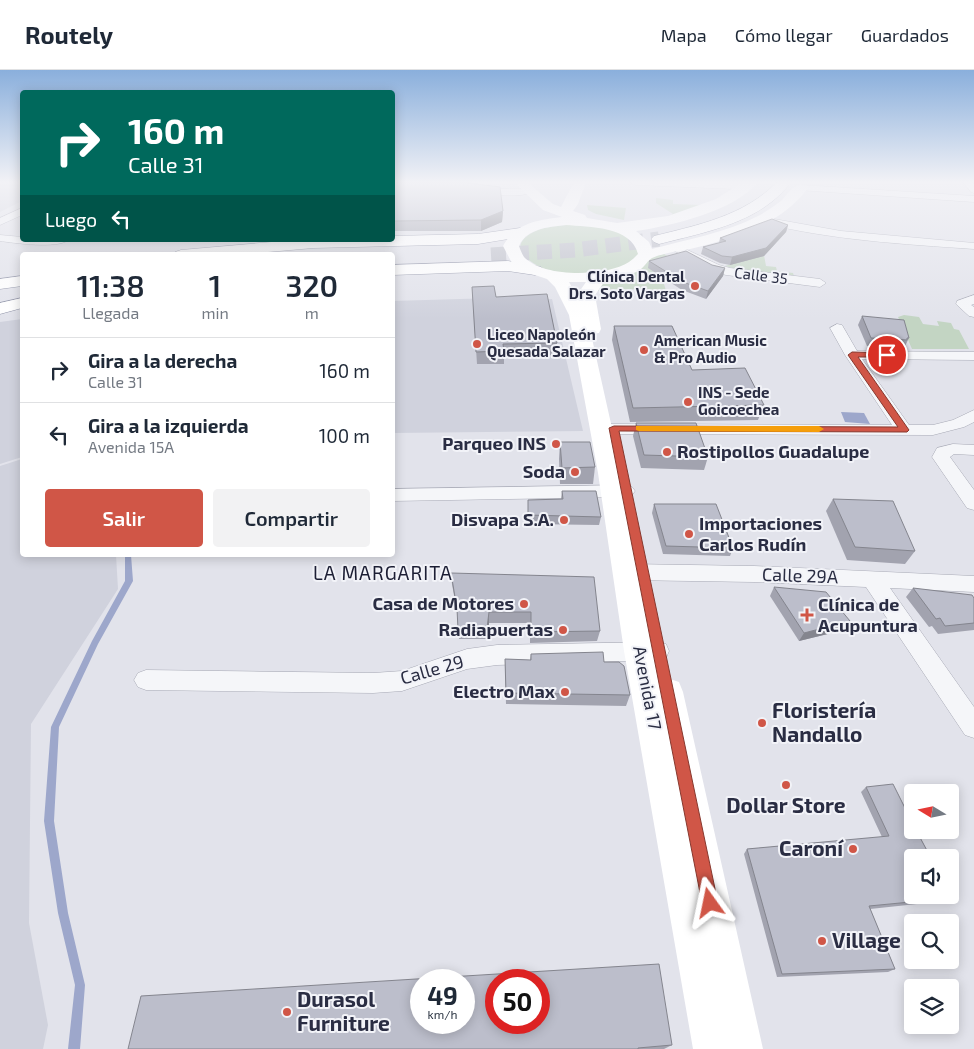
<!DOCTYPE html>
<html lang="es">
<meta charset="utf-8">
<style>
body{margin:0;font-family:"Exo 2",sans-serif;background:#f2f2f3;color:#1f2937;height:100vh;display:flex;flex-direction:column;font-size:19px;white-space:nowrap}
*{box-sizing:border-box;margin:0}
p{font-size:16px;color:#747a83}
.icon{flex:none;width:28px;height:28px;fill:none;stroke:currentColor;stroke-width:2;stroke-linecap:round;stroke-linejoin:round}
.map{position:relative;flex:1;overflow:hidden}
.panel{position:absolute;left:20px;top:182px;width:375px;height:305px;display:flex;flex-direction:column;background:#fff;border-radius:5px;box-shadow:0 2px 12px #0003}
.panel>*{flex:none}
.banner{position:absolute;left:20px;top:20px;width:375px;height:152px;border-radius:5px;box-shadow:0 2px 12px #0003;background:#00695c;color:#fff;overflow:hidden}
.needle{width:32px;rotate:280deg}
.tools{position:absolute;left:904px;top:714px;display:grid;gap:10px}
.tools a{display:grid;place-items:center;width:55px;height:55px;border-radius:5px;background:#fff;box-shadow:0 2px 12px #0003;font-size:25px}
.speed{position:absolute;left:410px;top:899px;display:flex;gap:10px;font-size:25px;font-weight:700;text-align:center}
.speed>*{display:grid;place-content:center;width:65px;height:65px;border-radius:50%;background:#fff;box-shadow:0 2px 12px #0003;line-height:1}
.speed small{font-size:12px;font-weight:400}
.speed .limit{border:8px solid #d22;background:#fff;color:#111}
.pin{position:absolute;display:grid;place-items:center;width:42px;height:42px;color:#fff;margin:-21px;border:2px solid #fff;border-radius:50%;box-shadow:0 1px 5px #0007}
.me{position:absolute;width:55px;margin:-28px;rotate:348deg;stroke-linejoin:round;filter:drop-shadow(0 0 4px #0008)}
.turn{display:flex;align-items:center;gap:18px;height:105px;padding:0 25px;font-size:22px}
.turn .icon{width:65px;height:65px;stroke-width:2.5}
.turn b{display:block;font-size:35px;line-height:42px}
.then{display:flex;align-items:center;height:48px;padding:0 25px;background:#0003;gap:10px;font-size:19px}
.eta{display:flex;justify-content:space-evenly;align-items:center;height:85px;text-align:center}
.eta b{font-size:30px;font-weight:600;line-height:35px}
.primary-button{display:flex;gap:10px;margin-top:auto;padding:10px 25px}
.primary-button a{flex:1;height:58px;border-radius:5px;background:#d05647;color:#fff;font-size:20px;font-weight:600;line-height:58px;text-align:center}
.primary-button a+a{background:#f2f2f3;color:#1f2937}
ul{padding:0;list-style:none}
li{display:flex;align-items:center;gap:15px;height:65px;padding:0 25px;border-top:1px solid #e0e1e3}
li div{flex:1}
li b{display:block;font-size:19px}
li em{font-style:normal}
header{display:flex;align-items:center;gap:30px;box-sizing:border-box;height:70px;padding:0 25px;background:#fff;border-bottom:1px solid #e0e1e3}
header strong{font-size:24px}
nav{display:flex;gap:28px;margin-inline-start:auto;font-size:18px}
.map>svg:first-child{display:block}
.built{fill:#d0d2dd}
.green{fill:#c3d5c3}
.water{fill:#9da7cb}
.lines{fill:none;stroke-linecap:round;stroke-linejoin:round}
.stream{fill:#9da7cb;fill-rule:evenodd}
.trunk-tunnel{stroke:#bdbfc9;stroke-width:15;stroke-dasharray:15 8;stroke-linecap:butt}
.minor-casing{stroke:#a7a9b5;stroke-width:1}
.tertiary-casing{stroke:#a7a9b5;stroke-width:1}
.trunk-casing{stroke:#898da2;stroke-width:1}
.minor{fill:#f5f6f9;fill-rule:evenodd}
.tertiary{fill:#f5f6f9;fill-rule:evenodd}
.secondary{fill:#fff;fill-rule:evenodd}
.trunk{fill:#fff;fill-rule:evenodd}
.wall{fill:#a2a3af}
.shaded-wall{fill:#84858e}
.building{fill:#bcbecb;stroke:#84858e;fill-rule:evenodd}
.route{fill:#d05647;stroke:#87382e}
.slow{fill:#f59e0b}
.poi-dot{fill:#d05647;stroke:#f2f3f8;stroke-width:2}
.labels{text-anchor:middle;stroke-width:4;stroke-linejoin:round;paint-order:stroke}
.far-street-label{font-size:15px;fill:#2a2d43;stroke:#f2f3f8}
.far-poi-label{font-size:15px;font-weight:bold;fill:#2a2d43;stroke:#f2f3f8;text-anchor:start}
.poi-label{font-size:18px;font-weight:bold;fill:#2a2d43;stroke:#f2f3f8;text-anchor:end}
.street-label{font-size:18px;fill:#2a2d43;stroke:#f2f3f8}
.neighbourhood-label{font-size:19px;letter-spacing:1px;fill:#1c1e34;stroke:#f2f3f8}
.near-poi-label{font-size:21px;font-weight:bold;fill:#2a2d43;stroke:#f2f3f8;text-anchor:start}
</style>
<header>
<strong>Routely</strong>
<nav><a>Mapa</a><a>Cómo llegar</a><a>Guardados</a></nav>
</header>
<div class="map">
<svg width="974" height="979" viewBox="0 0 974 979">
<rect width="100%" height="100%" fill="#e2e3eb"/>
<g class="built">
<path d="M0,112H22V131L0,142Z"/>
<path d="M494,228L519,231L552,229L583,361L393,363L392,231Z"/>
<path d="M22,249V387L0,394V252Z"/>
<path d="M22,389V485H116L118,519L31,654L29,853L48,955L43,979H0V396Z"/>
</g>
<g class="green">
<path d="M656,128L673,130V134L701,135L673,147L669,146L673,144L656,133Z"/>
<path d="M587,135L626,138L624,150L596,144L588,140Z"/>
<path d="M567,155C585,155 619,157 632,169C636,173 638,179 641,183C634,199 614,201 598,202C581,203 564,205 548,200C533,195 506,179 530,164C541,157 555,156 567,155Z"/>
<path d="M664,184L677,191L649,198L662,207L666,221H640L639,219L590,221L598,209C619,207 637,209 647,187Z"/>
<path d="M764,185L766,196L776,197L777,201L793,203L794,206L740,200L725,196Z"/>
<path d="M904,245L919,247L923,254L939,256L937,251L951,253L954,259L959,260L969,279H912L898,247Z"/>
</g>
<path class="water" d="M841,342L864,343L870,354L845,352Z"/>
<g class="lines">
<path class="stream" d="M125,485H131L133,511L98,574L59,657L54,751L68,843L85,915L80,979H68L75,915L58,843L44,751L51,657L92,571L125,511Z"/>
<path class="trunk-tunnel" d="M491,185L575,180L659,169"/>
<defs>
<g id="minor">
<path d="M425,112C451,109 477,119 503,119C512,119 524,117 530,122C518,132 448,118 430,115Z"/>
<path d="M963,112H972L974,114V123L971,122Z"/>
<path d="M801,115L974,126V132L798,120V116Z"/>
<path d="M22,138V145L0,155V148Z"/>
<path d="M763,147L841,161L974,173V179C902,174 830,170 759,152L758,150Z"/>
<path d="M0,165L22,167V170H68C58,179 14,173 0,171Z"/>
<path d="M677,175L719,195L730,198L820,209L826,213L820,217L726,205L711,201L673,180L671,178Z"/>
<path d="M974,225V234L971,235L974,237V247L969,246L956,234L957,231Z"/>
<path d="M837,254L842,255L857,281L974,282V290L862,289L909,355H933L953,350L974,340V352L964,357L933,365L602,364L596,363L594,359L596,355L602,354L892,355L845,285L830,258Z"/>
<path d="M953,374L974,375V385L954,384L950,387L974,420V440L967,438L932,387L937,378Z"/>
<path d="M626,415L632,417L635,421L632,425L626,427L392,431V419Z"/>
<path d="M627,494L754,496L974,506V522L890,518L974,637V668L965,665L866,517L754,512L627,510L620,507L617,502L620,497Z"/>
<path d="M658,572L666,574L669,581L666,588L658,590L497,595L467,599L402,621L373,623L146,620L138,617L134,610L138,603L146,600L373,603L402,601L467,579L497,575Z"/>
</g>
<path id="tertiary" d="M630,112H755L753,114L735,119L636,115Z"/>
<g id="trunk">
<path d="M777,112H791C761,153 705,162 659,174L654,172L651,169L654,166C698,155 744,146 777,112Z"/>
<path d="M521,158L526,160L529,163L526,166L478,174L313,178L233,185H173L175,182L181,180L295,170H392V166L478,164Z"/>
<path d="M508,191L541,197L543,200L541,203L535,205L508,201L392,205V195Z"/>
<path d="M22,206V216L0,219V209Z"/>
<path d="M22,228V238L0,244V233Z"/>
</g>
</defs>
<use href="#minor" class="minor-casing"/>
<use href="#tertiary" class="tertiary-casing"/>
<use href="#trunk" class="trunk-casing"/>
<use href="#minor" class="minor"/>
<use href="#tertiary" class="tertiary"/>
<path class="secondary" d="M514,112H527L553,134L561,137L574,112H586L578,134L573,141L585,145L587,148L617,153L668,146L716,129L743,112H758C735,141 671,156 636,161L649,172L652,179C688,169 725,163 758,146C766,142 774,136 781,131C787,125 792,116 801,114L808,118C780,156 733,168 690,179C678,181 663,183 652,188C648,190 645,196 641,199C631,206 617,208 605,211L595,225L601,259L599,263L591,264L622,403L662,610L667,608L679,612L683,622L763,979H693L624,581L598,403L569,245L555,217L547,209L526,202L512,193L503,176C515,153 538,150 562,147L543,140ZM566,155C589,157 631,156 638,184C635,187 632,190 629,192C606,207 543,208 524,187C522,184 520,179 519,176C527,158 549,157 566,155ZM569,212H586L577,225L578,228Z"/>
<use href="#trunk" class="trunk"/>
</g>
<g class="wall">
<path d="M392,112L503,141L502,152L481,161H392Z"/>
<path d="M788,155L786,162L764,186L730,195L720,193L701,184L703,177L719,173L720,168Z"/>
<path d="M649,191L712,195L725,198L723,206L706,229L682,220L648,198Z"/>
<path d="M472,217L496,227L557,273L556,285L504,287V294H477Z"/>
<path d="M862,246L909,268L905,276L903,278L867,276L858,255Z"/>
<path d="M614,256L692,300L764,335L758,350L630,352L612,270Z"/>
<path d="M636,353L708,387L704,400L641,398L633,366Z"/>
<path d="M560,372L595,397L593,414H560L559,389Z"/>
<path d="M562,421L601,447L599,455L528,454V430L561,429Z"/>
<path d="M833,429L915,481L905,494L847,490L826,441Z"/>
<path d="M654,434L733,478L730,486L663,484L652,443Z"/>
<path d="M451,503L600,561L597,571L530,573V553H489L487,569H459L458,548L452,514Z"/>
<path d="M774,517L844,560L799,571L770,526Z"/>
<path d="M913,518L974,528V560L938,564L932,556L929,557L906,527Z"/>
<path d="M531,584L604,592L630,625L626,636L506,634L505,601V589L530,590Z"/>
<path d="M866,717L952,828L945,831L870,839L895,899L888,902L777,907L744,784L747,779L882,767L861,722Z"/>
<path d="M672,975L664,979H128Z"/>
</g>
<g class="shaded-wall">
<path d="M503,141L502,152L481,161V150Z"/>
<path d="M788,155L786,162L764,186L730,195L732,187Z"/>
<path d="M725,198L723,206L706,229L708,221Z"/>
<path d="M489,542V553L487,569V558Z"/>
<path d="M850,551L844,560L799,571L804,563Z"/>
</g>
<g class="building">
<path d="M392,112H462L500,117L503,141L481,150L392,151Z"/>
<path d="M772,149L788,155L766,178L732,187L722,186L703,177L726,171L720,168Z"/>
<path d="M686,181L712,195L725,198L708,221L683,212L649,191Z"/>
<path d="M494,216L496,227L547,224L557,273L503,274L504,281L476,282L472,217Z"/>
<path d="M862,246L904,250L909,268H907V270L871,268Z"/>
<path d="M614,256H672L692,300L745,298L764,335L633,338Z"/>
<path d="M636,353H696L708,387L644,385Z"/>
<path d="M560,372H590L595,397L562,398Z"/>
<path d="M562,421H596L601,447L528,445V430L563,429Z"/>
<path d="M833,429L893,431L915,481L855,477Z"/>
<path d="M654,434H716L733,478L666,476Z"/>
<path d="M451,503L594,507L600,561L531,562V542H489L487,558L458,559L457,539Z"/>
<path d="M774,517L826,522L850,551L804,563Z"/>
<path d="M913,518L972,525L974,528V553L945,556L940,548L936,549Z"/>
<path d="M603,582L604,592H619L624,596L630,625L506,623L505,589L531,590V584Z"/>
<path d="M893,714L912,752V760H916L931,788H912V825L950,824L952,828L869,836L895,899L782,904L747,779L889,766L866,717Z"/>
<path d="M659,894L672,975L638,978V979H128L141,926ZM421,910H464V952H421ZM496,910H539V952H496Z"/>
</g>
<linearGradient id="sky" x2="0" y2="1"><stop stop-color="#8aafdc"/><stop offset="0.45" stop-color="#f2f2f6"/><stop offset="1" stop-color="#f2f2f6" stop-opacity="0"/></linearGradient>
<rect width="974" height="249" fill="url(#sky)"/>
<path class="route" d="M852,282L890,283V287H858L909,360L907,362L619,361L718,833L716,839L710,842L704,839L702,833L609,358L614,356L898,357L848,285Z"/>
<path class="slow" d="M636,356H819L824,359L819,362L639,361L636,360Z"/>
<g class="poi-dot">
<circle cx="695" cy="216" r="5"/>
<circle cx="477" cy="274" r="5"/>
<circle cx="644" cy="280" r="5"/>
<circle cx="688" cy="332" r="5"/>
<circle cx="556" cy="374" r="5"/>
<circle cx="667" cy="382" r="5"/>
<circle cx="575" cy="402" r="5"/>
<circle cx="564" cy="450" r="5"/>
<circle cx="689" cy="464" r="5"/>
<circle cx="524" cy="534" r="5"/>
<path d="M804.5 537.5h5v5h5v5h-5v5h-5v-5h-5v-5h5z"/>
<circle cx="563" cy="560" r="5"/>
<circle cx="565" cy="622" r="5"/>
<circle cx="762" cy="653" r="5"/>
<circle cx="786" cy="715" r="5"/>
<circle cx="853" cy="779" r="5"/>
<circle cx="822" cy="871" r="5"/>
<circle cx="287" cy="942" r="5"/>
</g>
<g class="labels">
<g class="far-street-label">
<text transform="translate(761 206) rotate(7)" y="5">Calle 35</text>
</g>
<g class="far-poi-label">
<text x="685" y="212" text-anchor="end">Clínica Dental<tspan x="685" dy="17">Drs. Soto Vargas</tspan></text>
<text x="487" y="270">Liceo Napoleón<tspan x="487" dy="17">Quesada Salazar</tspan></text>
<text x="654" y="276">American Music<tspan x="654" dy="17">&amp; Pro Audio</tspan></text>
<text x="698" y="328">INS - Sede<tspan x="698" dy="17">Goicoechea</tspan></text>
</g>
<g class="poi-label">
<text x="546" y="380">Parqueo INS</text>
<text x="677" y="388" text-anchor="start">Rostipollos Guadalupe</text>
<text x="565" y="408">Soda</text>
<text x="554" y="456">Disvapa S.A.</text>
<text x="699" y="460" text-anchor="start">Importaciones<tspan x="699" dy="21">Carlos Rudín</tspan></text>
<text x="514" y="540">Casa de Motores</text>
<text x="818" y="541" text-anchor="start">Clínica de<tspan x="818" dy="21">Acupuntura</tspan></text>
<text x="553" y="566">Radiapuertas</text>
<text x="555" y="628">Electro Max</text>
</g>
<g class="street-label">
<text transform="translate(800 506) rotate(2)" y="6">Calle 29A</text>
<text transform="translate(432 600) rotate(-16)" y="6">Calle 29</text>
<text transform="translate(647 618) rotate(79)" y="6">Avenida 17</text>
</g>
<g class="neighbourhood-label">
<text x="383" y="510">LA MARGARITA</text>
</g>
<g class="near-poi-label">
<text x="772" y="648">Floristería<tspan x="772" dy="24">Nandallo</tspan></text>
<text x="786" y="743" text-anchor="middle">Dollar Store</text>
<text x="843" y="786" text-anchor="end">Caroní</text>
<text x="832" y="878">Village</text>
<text x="297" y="937">Durasol<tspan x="297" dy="24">Furniture</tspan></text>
</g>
</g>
</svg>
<div class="tools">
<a><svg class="needle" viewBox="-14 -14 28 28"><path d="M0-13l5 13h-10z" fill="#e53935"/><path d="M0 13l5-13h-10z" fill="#747a83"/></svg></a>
<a><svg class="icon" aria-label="sound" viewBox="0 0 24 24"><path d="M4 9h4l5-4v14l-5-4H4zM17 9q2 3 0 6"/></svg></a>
<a><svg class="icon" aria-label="search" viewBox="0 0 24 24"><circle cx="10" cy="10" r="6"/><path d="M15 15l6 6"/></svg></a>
<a><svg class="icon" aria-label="layers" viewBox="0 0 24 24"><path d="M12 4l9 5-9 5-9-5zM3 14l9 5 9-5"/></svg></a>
</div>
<div class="speed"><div>49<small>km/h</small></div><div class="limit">50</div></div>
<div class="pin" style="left:887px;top:285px;background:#d93025"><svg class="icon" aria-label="arrive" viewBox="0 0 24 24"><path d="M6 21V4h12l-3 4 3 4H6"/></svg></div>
<svg class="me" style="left:710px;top:833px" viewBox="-20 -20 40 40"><path d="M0-17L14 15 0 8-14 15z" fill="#d05647" stroke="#fff" stroke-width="4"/></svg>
<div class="banner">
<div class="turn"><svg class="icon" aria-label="right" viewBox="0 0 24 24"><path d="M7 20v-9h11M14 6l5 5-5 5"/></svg><div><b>160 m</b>Calle 31</div></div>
<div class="then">Luego<svg class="icon" aria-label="left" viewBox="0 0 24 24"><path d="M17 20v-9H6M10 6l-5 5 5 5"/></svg></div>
</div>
<section class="panel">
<div class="eta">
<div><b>11:38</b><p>Llegada</p></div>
<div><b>1</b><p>min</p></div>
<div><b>320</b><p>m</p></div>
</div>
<ul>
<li><svg class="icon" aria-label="right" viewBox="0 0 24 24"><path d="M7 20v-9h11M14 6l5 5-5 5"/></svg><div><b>Gira a la derecha</b><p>Calle 31</p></div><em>160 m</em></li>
<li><svg class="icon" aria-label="left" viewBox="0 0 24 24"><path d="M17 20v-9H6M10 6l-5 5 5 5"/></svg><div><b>Gira a la izquierda</b><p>Avenida 15A</p></div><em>100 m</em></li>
</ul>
<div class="primary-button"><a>Salir</a><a>Compartir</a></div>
</section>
</div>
